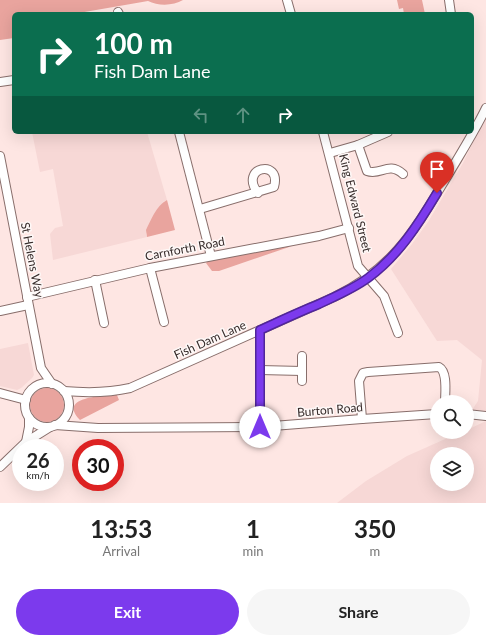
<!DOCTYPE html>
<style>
body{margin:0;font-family:Lato,sans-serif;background:#f6f6f6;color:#222;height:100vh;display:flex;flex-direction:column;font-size:15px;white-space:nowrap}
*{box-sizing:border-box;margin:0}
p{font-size:13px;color:#767676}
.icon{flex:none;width:22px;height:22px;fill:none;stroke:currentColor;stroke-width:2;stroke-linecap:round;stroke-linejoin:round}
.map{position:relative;height:503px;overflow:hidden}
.details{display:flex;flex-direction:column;background:#fff;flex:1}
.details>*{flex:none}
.banner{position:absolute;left:12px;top:12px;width:462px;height:122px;border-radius:6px;box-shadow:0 4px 16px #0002;background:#0b6e4f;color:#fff;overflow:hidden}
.tools{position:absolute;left:430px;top:395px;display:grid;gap:8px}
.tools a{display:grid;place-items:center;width:44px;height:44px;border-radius:50%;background:#fff;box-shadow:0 4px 16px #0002;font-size:20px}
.speed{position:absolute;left:12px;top:439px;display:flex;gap:8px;font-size:20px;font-weight:700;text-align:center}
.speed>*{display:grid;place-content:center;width:52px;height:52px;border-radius:50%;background:#fff;box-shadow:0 4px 16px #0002;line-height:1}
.speed small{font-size:10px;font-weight:400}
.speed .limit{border:6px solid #d22;background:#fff;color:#111}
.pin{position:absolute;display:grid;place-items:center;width:34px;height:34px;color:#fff;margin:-41px -17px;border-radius:50% 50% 50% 0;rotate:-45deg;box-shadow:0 0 4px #0007}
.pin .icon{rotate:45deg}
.me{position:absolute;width:44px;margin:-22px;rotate:0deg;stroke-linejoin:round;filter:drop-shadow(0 0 3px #0008)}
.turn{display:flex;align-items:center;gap:14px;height:84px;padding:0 16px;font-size:18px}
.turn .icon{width:52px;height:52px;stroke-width:2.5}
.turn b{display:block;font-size:28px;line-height:34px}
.lanes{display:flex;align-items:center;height:38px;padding:0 16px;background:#0003;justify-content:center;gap:20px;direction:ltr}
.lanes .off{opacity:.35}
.eta{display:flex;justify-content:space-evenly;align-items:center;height:68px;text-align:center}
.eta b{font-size:24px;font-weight:700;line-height:28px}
.button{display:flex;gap:8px;margin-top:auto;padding:8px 16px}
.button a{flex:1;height:46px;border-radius:24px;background:#7c3aed;color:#fff;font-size:16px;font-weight:700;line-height:46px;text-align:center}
.button a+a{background:#f6f6f6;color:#222}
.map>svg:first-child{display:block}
.built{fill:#f7d8d6;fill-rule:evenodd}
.green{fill:#e9a49e}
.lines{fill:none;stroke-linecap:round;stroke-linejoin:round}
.minor-casing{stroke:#886e6b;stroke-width:10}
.minor{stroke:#fff;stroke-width:8}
.route-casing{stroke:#51269a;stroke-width:10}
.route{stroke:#7c3aed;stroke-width:7}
.labels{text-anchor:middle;stroke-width:3;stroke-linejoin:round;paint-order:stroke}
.street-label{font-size:12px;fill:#362b2a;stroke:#fef8f7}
</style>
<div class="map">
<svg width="486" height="503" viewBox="0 0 486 503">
<rect width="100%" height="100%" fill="#fee6e3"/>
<g class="built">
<path d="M486,115V411L472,410L478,401L482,360L457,340L437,341L391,269L412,244L428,222L463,163Z"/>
<path d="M32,132H147L167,200L163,202L146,234L147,237L53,260L50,234L55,228L63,226L53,169L40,172Z"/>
<path d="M28,343L34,375L32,378L21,388L17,390L0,386V349Z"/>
<path d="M486,421V503H337L366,481L407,456L461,432H467V430ZM437,454H467V484H437Z"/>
</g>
<g class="green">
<path d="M0,0H183C173,6 158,6 148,1L73,14H14V38L0,40Z"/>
<path d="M397,0H422L425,14H404L403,8L399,9Z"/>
<path d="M167,200L175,230L147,237L146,230C151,220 156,206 167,200Z"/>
<path d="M292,246L219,271H212L206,263L209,260Z"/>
<circle cx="47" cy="405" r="17"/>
<path d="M117,395L119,400L80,420C57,396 104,396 117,395Z"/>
</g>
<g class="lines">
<defs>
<g id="minor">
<path d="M287,0L291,14"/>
<path d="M449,0L451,14"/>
<path d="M118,12L119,14"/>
<path d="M0,82L14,80"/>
<path d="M179,132L211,256"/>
<path d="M323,132L358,266L384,296L398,333"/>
<path d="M358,145L367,171C381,176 388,161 403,174"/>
<path d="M330,153L358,145L388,132"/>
<path d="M0,156L41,368L52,384"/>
<path d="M200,209L274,187C282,158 238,167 258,193"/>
<path d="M150,268L164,322"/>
<path d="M95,280L104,323"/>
<path d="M27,297L150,268L319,236L349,228"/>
<path d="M0,311L28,305"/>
<path d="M260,370L302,371"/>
<path d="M302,381V356"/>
<circle cx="47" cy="405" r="22"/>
<path d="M64,391C87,393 108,393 130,388L334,297C392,269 413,233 445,180C459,156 474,133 486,108"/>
<path d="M0,393L26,400"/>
<path d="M467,414L486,416"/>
<path d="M362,419L359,381L363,373L368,372L439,367C448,372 445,393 445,402"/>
<path d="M55,425L98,428L260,427L362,419L437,414"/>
<path d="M260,427V330"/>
<path d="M26,442L29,427V418"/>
<path d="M0,467L26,442L50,427"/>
</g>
</defs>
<use href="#minor" class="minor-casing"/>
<use href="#minor" class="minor"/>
</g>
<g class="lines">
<defs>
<path id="route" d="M260,427V330C280,321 299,312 319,304C336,296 353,289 368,278C398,256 418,225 437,193"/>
</defs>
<use href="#route" class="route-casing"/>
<use href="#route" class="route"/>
</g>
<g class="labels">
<g class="street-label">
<text transform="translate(355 203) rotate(76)" y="4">King Edward Street</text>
<text transform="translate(185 249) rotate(-11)" y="4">Carnforth Road</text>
<text transform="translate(32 260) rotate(79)" y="4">St Helens Way</text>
<text transform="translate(210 340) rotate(-24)" y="4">Fish Dam Lane</text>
<text transform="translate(330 410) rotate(-5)" y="4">Burton Road</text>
</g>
</g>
</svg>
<div class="tools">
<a><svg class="icon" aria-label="search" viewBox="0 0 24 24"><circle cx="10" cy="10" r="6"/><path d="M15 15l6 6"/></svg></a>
<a><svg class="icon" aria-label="layers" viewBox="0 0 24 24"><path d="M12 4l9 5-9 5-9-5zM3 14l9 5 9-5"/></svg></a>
</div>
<div class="speed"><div>26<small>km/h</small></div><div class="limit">30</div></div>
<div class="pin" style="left:437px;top:193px;background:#d93025"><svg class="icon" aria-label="arrive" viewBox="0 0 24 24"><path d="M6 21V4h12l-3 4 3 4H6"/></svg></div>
<svg class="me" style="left:260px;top:427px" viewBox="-20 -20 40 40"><circle r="19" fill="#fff"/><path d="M0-13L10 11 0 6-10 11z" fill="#7c3aed"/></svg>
<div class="banner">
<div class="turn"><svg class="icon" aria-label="right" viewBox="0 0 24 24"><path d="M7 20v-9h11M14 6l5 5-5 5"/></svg><div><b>100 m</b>Fish Dam Lane</div></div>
<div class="lanes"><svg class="icon off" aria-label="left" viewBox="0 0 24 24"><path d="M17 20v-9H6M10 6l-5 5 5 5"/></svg><svg class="icon off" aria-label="ahead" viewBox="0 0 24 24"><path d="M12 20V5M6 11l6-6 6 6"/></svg><svg class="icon" aria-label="right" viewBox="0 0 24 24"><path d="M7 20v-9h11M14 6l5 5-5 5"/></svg></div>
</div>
</div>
<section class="details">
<div class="eta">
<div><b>13:53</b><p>Arrival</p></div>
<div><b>1</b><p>min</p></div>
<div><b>350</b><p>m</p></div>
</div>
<div class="button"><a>Exit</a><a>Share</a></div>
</section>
